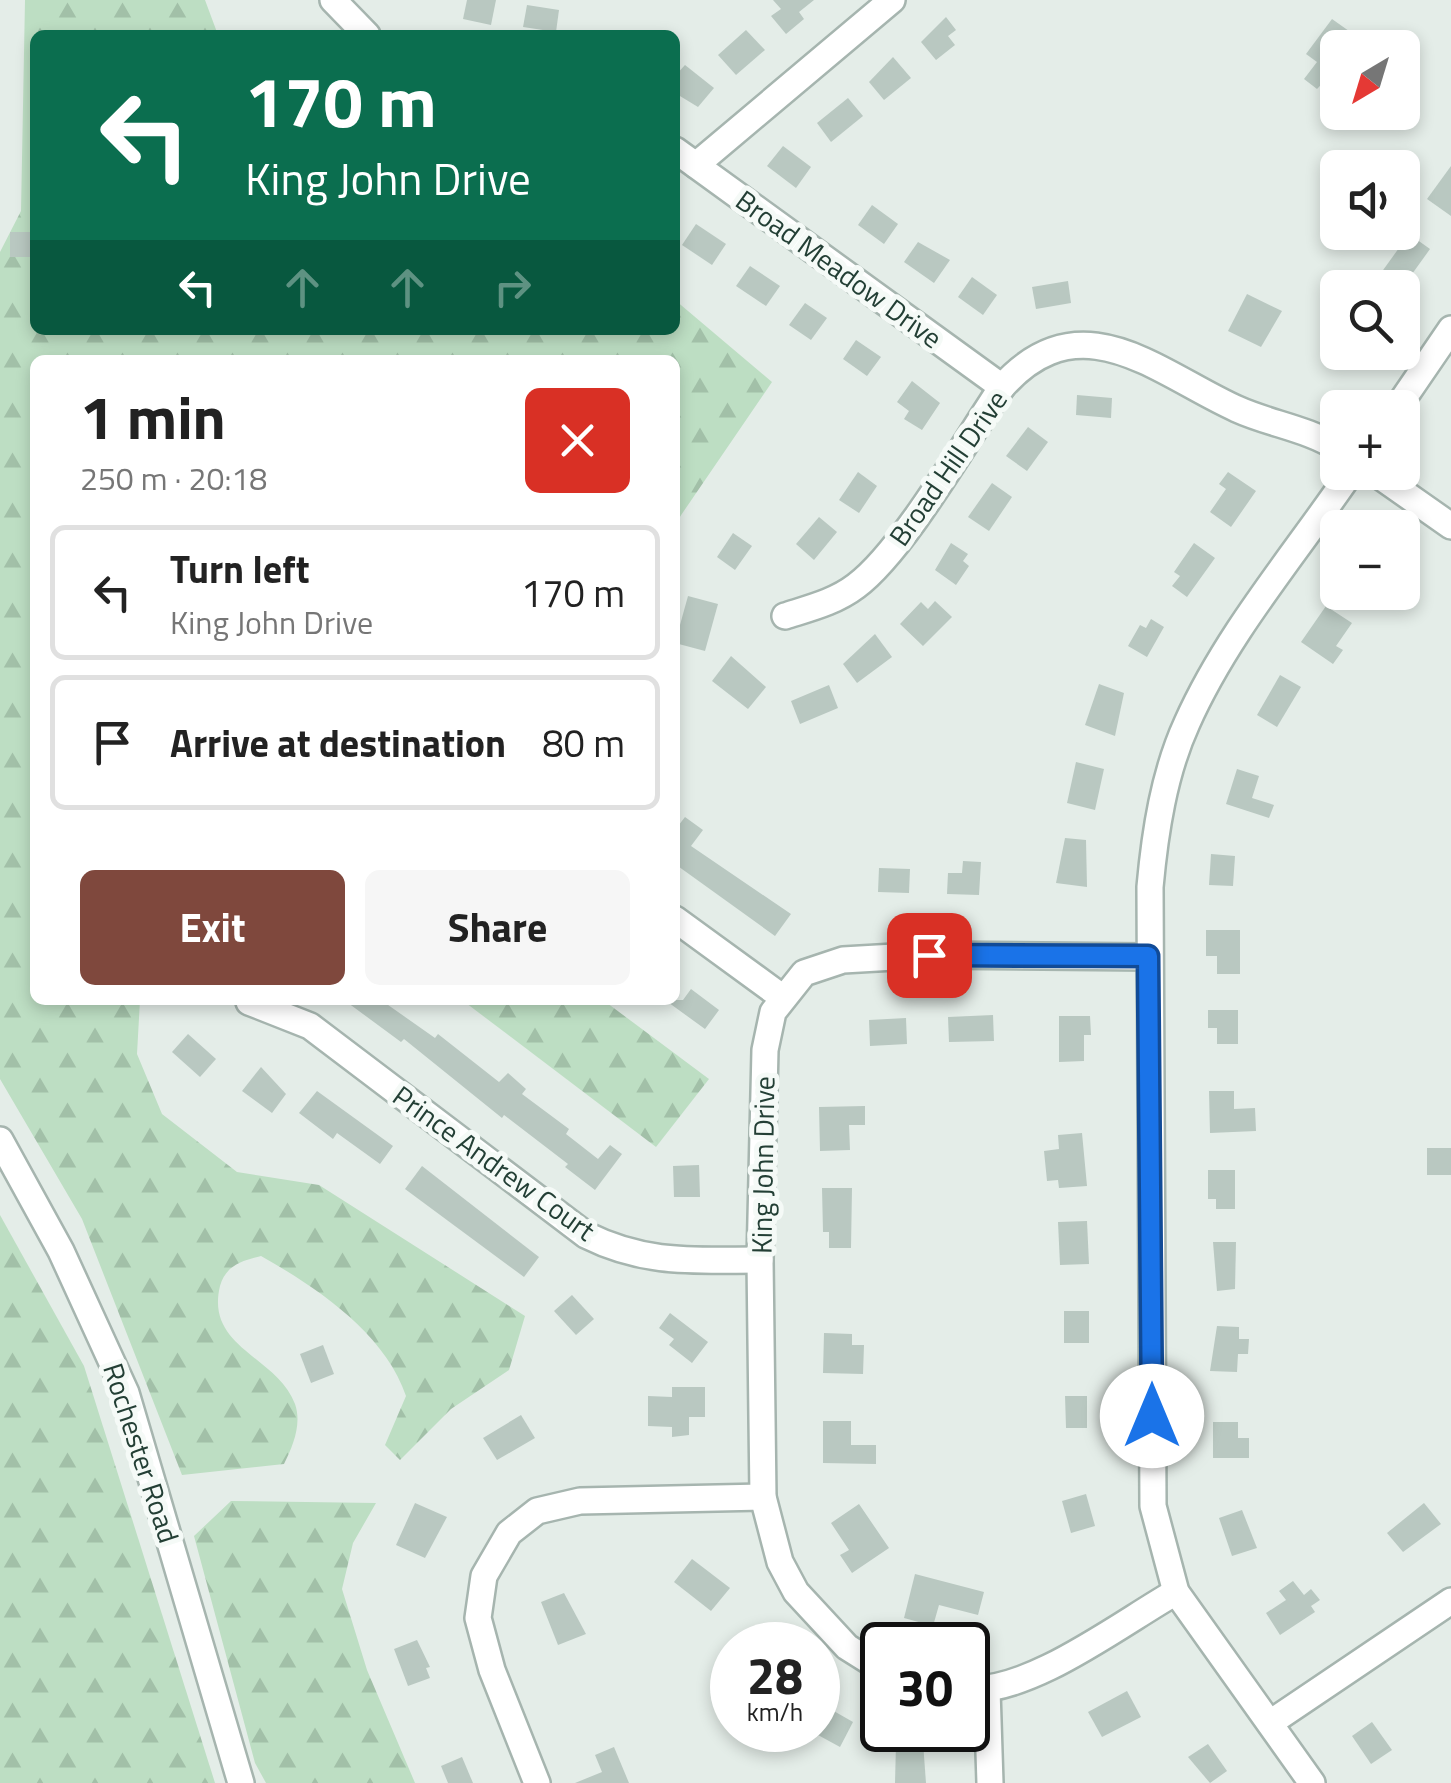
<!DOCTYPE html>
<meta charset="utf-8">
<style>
body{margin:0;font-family:"Titillium Web",sans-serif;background:#f6f6f6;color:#222;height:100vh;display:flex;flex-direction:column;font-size:38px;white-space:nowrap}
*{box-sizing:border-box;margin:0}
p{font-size:32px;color:#767676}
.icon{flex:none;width:55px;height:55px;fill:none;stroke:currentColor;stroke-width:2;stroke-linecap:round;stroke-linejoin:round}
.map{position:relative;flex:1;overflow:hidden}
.drawer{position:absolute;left:30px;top:355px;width:650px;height:650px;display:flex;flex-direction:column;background:#fff;border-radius:15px;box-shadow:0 5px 15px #0003}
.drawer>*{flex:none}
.guide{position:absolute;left:30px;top:30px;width:650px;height:305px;border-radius:15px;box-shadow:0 5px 15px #0003;background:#0b6e4f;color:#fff;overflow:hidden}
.needle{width:65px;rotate:218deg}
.controls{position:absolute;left:1320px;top:30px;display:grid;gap:20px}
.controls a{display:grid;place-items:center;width:100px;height:100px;border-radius:15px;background:#fff;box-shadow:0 5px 15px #0003;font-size:50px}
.speed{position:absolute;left:710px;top:1622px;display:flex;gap:20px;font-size:50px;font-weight:700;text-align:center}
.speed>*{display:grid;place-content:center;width:130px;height:130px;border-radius:50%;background:#fff;box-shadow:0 5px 15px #0003;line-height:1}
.speed small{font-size:25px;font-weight:400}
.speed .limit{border:5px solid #111;border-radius:15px;background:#fff;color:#111}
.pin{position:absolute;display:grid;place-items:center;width:85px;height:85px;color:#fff;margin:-42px;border-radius:20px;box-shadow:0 5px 15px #0006}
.me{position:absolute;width:110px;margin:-55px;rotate:0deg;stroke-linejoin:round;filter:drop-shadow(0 0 8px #0008)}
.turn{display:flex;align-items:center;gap:35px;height:210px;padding:0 50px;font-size:45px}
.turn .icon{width:130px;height:130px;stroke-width:2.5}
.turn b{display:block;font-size:70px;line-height:85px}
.lanes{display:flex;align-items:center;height:95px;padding:0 50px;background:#0003;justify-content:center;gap:50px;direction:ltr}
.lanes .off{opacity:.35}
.round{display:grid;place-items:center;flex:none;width:105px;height:105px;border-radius:15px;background:#f6f6f6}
.head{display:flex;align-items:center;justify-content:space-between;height:170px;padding:0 50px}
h1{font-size:60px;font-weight:700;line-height:75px}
.button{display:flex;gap:20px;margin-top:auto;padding:20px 50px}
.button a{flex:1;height:115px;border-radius:15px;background:#7f483d;color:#fff;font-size:40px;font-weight:700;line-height:115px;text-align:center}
.button a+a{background:#f6f6f6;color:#222}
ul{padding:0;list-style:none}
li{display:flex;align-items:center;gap:30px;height:135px;margin:0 20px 15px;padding:0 30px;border:5px solid #e0e0e0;border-radius:15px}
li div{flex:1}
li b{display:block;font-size:38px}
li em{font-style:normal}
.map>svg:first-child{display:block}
.forest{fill:url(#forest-firs)}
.building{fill:#b9c8c1}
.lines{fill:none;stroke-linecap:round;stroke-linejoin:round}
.minor-casing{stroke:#a6b5af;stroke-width:30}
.minor{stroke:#fff;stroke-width:25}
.route-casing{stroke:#114b97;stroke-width:25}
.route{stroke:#1a73e8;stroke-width:18}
.labels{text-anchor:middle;stroke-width:10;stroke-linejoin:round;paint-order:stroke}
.street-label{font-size:28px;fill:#233f35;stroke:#f5faf7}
</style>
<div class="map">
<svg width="1451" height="1783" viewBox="0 0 1451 1783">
<defs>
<pattern id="forest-firs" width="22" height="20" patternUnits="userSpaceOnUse" patternTransform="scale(2.5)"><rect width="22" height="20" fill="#bddec3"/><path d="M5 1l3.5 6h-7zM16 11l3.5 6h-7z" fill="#a2c0a8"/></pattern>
</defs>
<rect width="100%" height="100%" fill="#e4ede8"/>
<g class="forest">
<path d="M25,0H205L218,35H35V330H675V300L772,382L675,524V360H35V1000H140L137,1054L162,1114L237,1172L319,1185L525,1316L509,1370L451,1409L400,1460L385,1445L406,1396C385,1333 316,1287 261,1256C242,1261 226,1265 220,1286C205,1348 277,1356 295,1404C302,1424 293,1446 284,1464L182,1475L82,1219L0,1079V252L21,211Z"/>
<path d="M462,1000H603L709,1079L656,1147Z"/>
<path d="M0,1215L84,1366L215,1783H0Z"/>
<path d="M231,1501L376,1503L353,1543L342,1589L367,1670L415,1783H266L255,1763L194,1536Z"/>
</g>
<g class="building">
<path d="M467,0H496L491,25L463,19Z"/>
<path d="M773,0H814L799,12L804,19L786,34L771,16L781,9Z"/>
<path d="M527,5L559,10L556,32L523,27Z"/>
<path d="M946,17L956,30L948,36L955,45L936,60L921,42Z"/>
<path d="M1332,19L1356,36L1348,48H1338V67L1317,89L1304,79L1317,62L1306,54Z"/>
<path d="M746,30L765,50L736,75L718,55Z"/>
<path d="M893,57L911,78L884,100L869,82Z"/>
<path d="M685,65L714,88L698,107L675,93V76Z"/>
<path d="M848,98L863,116L831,142L817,123Z"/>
<path d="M783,146L811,167L796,188L767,166Z"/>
<path d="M1451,166V216L1427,199Z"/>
<path d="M872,205L898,224L884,244L858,225Z"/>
<path d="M696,224L726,244L712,265L682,245Z"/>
<rect x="10" y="232" width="25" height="25"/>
<path d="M1409,234L1430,249L1402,288L1381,273Z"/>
<path d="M918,242L950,260L934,283L904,262Z"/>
<path d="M750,266L780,286L766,306L736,286Z"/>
<path d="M972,277L997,295L983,315L958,297Z"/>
<path d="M1068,281L1071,303L1036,309L1032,287Z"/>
<path d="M1247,294L1282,311L1261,347L1228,331Z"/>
<path d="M805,303L827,318L811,340L789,325Z"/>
<path d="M856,340L881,357L867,376L843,359Z"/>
<path d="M912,381L940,403L922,430L904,419L909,411L897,402Z"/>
<path d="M1077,395L1112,398L1111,418L1076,415Z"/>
<path d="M1028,427L1048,442L1027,471L1006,456Z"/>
<path d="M858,472L877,486L859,513L839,500Z"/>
<path d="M1228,472L1256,491L1231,527L1210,512L1226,489L1219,484Z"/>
<path d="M992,483L1012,497L989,531L968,517Z"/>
<path d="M819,517L837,532L814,560L796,544Z"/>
<path d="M733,533L752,546L735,570L717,557Z"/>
<path d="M951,543L968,554L963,561L969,566L956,585L935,570Z"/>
<path d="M1194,543L1215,558L1187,597L1172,586L1180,576L1174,572Z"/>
<path d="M688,596L718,604L705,651L675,643Z"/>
<path d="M935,601L952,617L923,646L900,624L921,602L928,609Z"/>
<path d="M1326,606L1352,623L1336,646L1343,650L1333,664L1301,642Z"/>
<path d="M1151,619L1164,627L1147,657L1128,646L1140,625L1146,628Z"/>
<path d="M875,634L892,657L857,683L843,664Z"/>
<path d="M731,656L766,687L748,709L712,681Z"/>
<path d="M1280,675L1301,687L1277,727L1257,715Z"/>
<path d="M1099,684L1124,693L1115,736L1085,725Z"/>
<path d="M829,685L838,708L800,724L791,701Z"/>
<path d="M1076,762L1104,769L1095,810L1067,803Z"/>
<path d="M1237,769L1259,776L1252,798L1274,805L1269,818L1226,804Z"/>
<path d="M685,817L703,830L691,846L791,914L775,936L675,864V830Z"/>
<path d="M1065,838L1086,840L1087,887L1056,883Z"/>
<path d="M1211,854L1235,856L1233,886L1209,885Z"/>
<path d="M963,861L981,862L979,895L947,894L948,873H962Z"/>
<path d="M879,868L910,869L909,893L878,892Z"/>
<path d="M1206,930H1240V974H1217V956H1206Z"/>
<path d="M691,989L719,1010L705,1029L665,1000H683Z"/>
<path d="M344,1000H381L435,1038L438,1034L499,1082L508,1073L526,1089L522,1094L569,1129L566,1134L598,1159L610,1145L622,1154L595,1190L565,1167L568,1164L504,1115L502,1118L404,1039L401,1042Z"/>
<path d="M1208,1010H1238V1044H1217V1028H1208Z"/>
<path d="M993,1015L994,1041L949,1042L948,1017Z"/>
<path d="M1059,1016H1090L1091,1035H1084V1061L1059,1062Z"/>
<path d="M906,1018L907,1044L870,1046L869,1020Z"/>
<path d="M188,1034L216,1059L200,1077L172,1052Z"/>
<path d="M261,1067L286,1094L272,1113L242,1091Z"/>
<path d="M317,1091L393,1146L380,1164L337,1133L333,1139L299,1113Z"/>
<path d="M1209,1091H1234V1109L1255,1108L1256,1131L1210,1133Z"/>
<path d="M865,1106V1125H849L850,1150L820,1151L819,1107Z"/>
<path d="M1082,1133L1087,1186L1059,1188L1058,1180L1047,1181L1044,1151L1059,1149L1058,1135Z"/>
<rect x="1427" y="1148" width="24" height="27"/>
<path d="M699,1165L700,1197H674L673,1166Z"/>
<path d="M422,1166L539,1257L524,1277L405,1189Z"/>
<path d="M1208,1170H1235V1209H1216V1199H1208Z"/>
<path d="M822,1188H852L851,1248H829V1232H823Z"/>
<path d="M1087,1221L1089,1264L1060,1265L1058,1222Z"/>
<path d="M1213,1242H1236L1235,1289L1217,1291Z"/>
<path d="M572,1295L594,1319L576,1335L554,1311Z"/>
<rect x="1064" y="1311" width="25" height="32"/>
<path d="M670,1313L708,1342L692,1363L669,1345L674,1339L659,1328Z"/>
<path d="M1217,1326L1239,1327V1339H1249L1248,1354H1238L1237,1372L1210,1371Z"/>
<path d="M824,1333L852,1334V1345H864L863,1374L823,1373Z"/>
<path d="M323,1345L334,1374L311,1383L300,1354Z"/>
<path d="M672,1387H705V1417H689V1435L672,1437V1427L648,1426V1396L672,1397Z"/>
<path d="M1065,1396H1087V1428H1066Z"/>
<path d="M521,1415L535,1438L497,1460L483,1438Z"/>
<path d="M823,1421H851V1445H876V1464L823,1463Z"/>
<path d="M1213,1422H1238V1438H1249V1458H1213Z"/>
<path d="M1086,1494L1095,1526L1071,1533L1062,1501Z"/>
<path d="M415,1503L447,1517L425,1558L396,1545Z"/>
<path d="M1424,1503L1441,1524L1403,1552L1387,1533Z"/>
<path d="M859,1504L889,1548L852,1573L840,1555L849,1550L831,1523Z"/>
<path d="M1242,1510L1257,1548L1232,1556L1219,1518Z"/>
<path d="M692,1559L730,1588L711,1611L674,1582Z"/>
<path d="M915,1574L984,1592L978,1615L939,1605L933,1626L904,1618Z"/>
<path d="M1293,1581L1304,1595L1311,1589L1320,1600L1311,1606L1315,1612L1280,1635L1266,1613L1286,1600L1279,1591Z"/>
<path d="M564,1593L586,1634L558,1645L541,1602Z"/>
<path d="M417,1640L430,1667L426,1668L430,1678L408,1686L394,1649Z"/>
<path d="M1127,1691L1141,1717L1102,1737L1088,1712Z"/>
<path d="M818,1702L853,1722L840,1747L818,1735Z"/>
<path d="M1372,1722L1392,1750L1371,1764L1352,1736Z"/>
<path d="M923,1742L926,1783H895L896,1744Z"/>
<path d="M1208,1744L1227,1771L1210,1783L1188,1757Z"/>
<path d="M614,1747L629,1783H575L602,1772L595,1755Z"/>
<path d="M462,1757L473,1783H448L441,1766Z"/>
</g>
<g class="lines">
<defs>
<g id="minor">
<path d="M333,0L367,35"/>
<path d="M675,150L1002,387"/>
<path d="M696,165L892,0"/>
<path d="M1397,408L1451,329"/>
<path d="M1374,472L1451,526"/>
<path d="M785,616C810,608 835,602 856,586C903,551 966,440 1002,387C1081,298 1159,374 1237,409C1270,424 1306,428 1338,448"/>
<path d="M675,919L782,997"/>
<path d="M249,1002L310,1026L586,1235C646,1265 695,1260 760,1260"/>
<path d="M0,1140L61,1251L126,1393L241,1783"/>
<path d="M882,1669L847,1647L796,1592L780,1562L763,1497L760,1260L765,1050L773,1012L804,973L843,960L929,955L1148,957"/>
<path d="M968,1689C1031,1693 1121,1623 1176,1592"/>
<path d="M987,1690L990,1783"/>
<path d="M1270,1723L1451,1601"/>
<path d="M537,1783L492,1670L478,1618L484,1576L509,1533L537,1511L580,1501L763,1497"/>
<path d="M1312,1783L1176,1592L1153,1506L1150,887C1155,832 1164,773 1187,723C1227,633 1296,553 1351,472"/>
</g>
</defs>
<use href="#minor" class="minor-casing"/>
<use href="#minor" class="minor"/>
</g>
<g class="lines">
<defs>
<path id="route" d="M929,955L1148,956L1152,1416"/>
</defs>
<use href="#route" class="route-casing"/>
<use href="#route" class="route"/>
</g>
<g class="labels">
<g class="street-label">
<text transform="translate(839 269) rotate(36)" y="10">Broad Meadow Drive</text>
<text transform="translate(948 468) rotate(-55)" y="10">Broad Hill Drive</text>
<text transform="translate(494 1163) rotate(36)" y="10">Prince Andrew Court</text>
<text transform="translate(763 1165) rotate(-89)" y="10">King John Drive</text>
<text transform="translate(141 1453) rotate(72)" y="10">Rochester Road</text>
</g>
</g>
</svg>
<div class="controls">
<a><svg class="needle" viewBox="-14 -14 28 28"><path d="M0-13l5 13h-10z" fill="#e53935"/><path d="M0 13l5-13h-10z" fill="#767676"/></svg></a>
<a><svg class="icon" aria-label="sound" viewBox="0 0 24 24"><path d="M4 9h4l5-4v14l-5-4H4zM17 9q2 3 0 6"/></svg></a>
<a><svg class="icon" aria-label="search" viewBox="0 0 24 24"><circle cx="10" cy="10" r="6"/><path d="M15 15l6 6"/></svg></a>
<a>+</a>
<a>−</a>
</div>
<div class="speed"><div>28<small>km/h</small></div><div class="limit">30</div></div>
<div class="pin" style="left:929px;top:955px;background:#d93025"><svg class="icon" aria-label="arrive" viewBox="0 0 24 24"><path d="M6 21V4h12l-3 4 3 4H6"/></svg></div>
<svg class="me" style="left:1152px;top:1416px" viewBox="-20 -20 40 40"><circle r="19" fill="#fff"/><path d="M0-13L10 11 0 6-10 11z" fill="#1a73e8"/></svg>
<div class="guide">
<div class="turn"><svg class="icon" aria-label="left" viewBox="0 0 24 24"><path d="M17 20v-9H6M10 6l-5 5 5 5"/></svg><div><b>170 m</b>King John Drive</div></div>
<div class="lanes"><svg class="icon" aria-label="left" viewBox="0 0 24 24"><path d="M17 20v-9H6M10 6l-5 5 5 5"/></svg><svg class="icon off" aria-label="ahead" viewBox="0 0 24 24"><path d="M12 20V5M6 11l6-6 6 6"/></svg><svg class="icon off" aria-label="ahead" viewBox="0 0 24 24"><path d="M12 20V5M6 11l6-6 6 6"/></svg><svg class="icon off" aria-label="right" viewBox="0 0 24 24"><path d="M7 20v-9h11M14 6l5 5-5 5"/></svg></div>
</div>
<section class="drawer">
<div class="head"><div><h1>1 min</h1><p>250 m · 20:18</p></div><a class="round" style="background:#d93025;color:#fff"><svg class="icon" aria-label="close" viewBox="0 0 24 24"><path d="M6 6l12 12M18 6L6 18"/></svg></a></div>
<ul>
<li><svg class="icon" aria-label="left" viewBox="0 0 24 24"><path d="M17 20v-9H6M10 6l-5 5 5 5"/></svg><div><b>Turn left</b><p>King John Drive</p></div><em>170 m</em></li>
<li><svg class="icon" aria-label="arrive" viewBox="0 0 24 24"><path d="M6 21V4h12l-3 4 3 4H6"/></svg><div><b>Arrive at destination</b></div><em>80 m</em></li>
</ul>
<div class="button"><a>Exit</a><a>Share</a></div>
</section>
</div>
